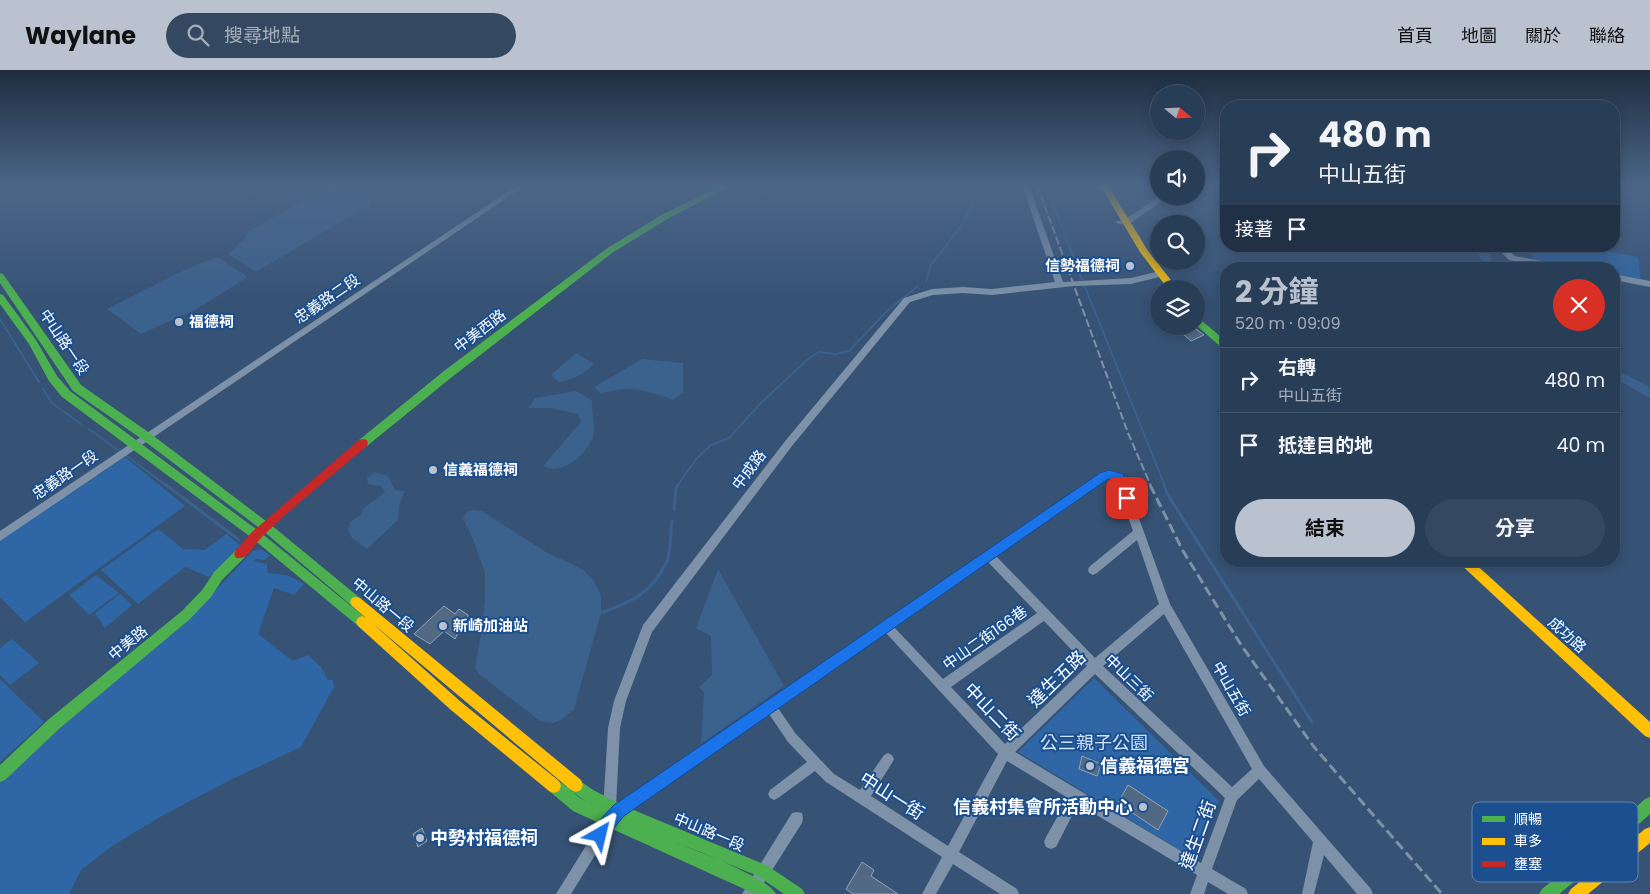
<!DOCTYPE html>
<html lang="zh-TW">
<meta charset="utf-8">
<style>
body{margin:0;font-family:Poppins,"Noto Sans TC",sans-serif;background:#344961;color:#f1f3f6;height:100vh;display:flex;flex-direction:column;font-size:19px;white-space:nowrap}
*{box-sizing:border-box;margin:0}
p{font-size:16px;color:#a5aeba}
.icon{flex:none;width:28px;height:28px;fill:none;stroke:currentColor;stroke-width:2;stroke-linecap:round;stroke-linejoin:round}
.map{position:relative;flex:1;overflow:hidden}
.panel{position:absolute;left:1220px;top:192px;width:400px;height:305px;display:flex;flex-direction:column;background:#283e57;border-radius:20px;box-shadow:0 2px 12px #0003,0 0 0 1px #44576d}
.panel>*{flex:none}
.banner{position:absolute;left:1220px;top:30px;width:400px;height:152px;border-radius:20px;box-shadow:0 2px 12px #0003,0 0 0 1px #44576d;background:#283e57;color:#f1f3f6;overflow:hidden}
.needle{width:32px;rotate:109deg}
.buttons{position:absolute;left:1150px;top:15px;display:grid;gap:10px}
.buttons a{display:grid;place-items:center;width:55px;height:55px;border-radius:50%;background:#283e57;box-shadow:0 2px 12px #0003,0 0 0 1px #44576d;font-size:25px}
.pin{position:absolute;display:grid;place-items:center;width:42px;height:42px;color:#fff;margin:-21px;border-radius:10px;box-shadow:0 2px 8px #0006}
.me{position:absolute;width:55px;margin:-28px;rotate:37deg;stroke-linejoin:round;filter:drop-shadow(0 0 4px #0008)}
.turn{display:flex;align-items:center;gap:18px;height:105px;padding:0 15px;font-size:22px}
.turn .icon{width:65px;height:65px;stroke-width:2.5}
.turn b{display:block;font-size:35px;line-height:42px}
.then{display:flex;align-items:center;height:48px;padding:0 15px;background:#0003;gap:10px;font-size:19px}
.round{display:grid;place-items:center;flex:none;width:52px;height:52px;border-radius:26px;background:#344961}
.head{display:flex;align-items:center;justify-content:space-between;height:85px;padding:0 15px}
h1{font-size:30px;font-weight:700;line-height:38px;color:#b9c2ce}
.cta{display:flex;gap:10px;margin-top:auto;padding:10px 15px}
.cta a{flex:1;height:58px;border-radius:30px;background:#b9c2ce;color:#111;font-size:20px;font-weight:700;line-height:58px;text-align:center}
.cta a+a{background:#344961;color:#f1f3f6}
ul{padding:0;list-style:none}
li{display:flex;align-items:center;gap:15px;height:65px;padding:0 15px;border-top:1px solid #44576d}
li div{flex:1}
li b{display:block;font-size:19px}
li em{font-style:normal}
header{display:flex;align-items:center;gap:30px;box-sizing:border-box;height:70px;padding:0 25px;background:#b9c2ce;color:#111}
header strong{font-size:24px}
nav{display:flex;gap:28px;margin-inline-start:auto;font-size:18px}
.search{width:350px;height:45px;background:#344961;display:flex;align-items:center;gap:12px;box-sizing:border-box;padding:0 18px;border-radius:28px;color:#a5aeba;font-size:19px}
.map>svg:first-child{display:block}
.green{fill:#2f66a5}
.water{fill:#3b618d}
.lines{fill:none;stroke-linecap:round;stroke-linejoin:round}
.stream-far1{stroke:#3b618d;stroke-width:2}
.stream{stroke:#3b618d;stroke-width:3}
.river{fill:#3b618d;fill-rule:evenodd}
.building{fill:#526984;stroke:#92a2b6}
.street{fill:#7d92a8;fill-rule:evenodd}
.fast{fill:#4caf50;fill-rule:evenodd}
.slow{fill:#ffc107;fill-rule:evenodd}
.jam{fill:#c62828;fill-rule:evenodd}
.rail-far1{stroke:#7e92a7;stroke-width:2;stroke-dasharray:8 3;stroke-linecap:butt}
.rail{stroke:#7e92a7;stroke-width:3;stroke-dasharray:10 4.5;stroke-linecap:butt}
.route{fill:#1a73e8;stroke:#114b97}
.poi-dot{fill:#b9c2ce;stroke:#1b4f8f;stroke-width:2}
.labels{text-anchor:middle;stroke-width:4;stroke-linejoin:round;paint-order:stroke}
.poi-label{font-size:15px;font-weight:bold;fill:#fff;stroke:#1b4f8f;text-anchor:start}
.street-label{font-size:15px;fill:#fff;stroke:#1b4f8f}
.near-street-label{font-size:18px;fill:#fff;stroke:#1b4f8f}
.near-park-label{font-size:18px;fill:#cfe3fa;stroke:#1b4f8f}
.near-poi-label{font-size:18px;font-weight:bold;fill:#fff;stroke:#1b4f8f;text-anchor:start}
.key{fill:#1b4f8f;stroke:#5f84b1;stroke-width:1}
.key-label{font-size:14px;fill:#fff}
</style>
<header>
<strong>Waylane</strong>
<div class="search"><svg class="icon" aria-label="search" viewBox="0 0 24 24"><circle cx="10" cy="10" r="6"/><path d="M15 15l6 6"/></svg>搜尋地點</div>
<nav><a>首頁</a><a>地圖</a><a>關於</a><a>聯絡</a></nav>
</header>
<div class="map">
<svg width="1650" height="824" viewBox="0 0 1650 824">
<rect width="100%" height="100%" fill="#365274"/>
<g class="green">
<path d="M1531,176H1581L1638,187L1641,209L1614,204V199H1586L1533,189Z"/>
<path d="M125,387L185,436L25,552L0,527V467L45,436L70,424Z"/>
<path d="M158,459L183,479L205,480L226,464L240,475L209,507L185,497L138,534L101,500Z"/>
<path d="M261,479L270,485L265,490L256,489L254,491L267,494L268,503L287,505L304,514L294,525L274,518L258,564L293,591L308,585L321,597L328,610H333L334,617L301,677L230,710L160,747L114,775L81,800L69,824H0V710L192,545L253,481Z"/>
<path d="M96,505L119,523L89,545L69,525Z"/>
<path d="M120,524L132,535L105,558L95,543Z"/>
<path d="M12,569L39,593L10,615L0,605V578Z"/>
<path d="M1094,608L1219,731L1193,788L1018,682Z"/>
<path d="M0,609L44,652L0,692Z"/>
</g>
<g class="water">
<path d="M330,115H337L369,129L371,134L256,202L228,184L242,171L249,161Z"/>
<path d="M217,187L248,207L195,240L141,264L107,239L184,200Z"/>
<path d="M576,283L594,294C583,305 574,309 559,312L551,305Z"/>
<path d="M642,289L683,293V323L673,330C645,320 629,314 601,324L594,317Z"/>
<path d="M576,321L592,330C591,341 595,351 594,361C591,382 563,407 543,396L581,352L578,344L551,338H529L535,328Z"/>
<path d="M374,402L388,406L395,420L405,421L399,435L398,450L367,479L352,468L348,460L350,452L362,444L363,439L385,422L381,416L368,414L367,408Z"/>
<path d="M473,440L482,441L546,482L582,499L594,511L601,526V543L574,639L563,649L553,653L540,651L479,604L475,597L482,559L485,529V503L475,474L463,448L467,442Z"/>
<path d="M718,499L784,616L701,674L704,623L699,617L712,605L711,566L696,558Z"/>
</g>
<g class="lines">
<g class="stream-far1">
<path d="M1046,115L1082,210"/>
<path d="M926,211L931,195L964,152L981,115"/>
<path d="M1085,217L1165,416"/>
<path d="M0,249L39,312"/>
<path d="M43,319L52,333L81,354"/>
<path d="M89,359L119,381"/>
<path d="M127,386L167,416"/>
<path d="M677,416L697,388L711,375L729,368L760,334L808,289L819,282L836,284L849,281L888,240L918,216"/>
</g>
<g class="stream">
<path d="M166,415L239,470"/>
<path d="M1164,415L1168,425L1312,652"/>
<path d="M674,439L676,418L678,415"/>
<path d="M601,543C631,532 651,524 666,493C672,482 670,463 672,451"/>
</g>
<g class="river">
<path d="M1474,176H1485L1497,199H1486Z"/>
<path d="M1614,299L1650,317V328L1614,308Z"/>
</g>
</g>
<g class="building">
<path d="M1196,259L1204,265L1191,271L1183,264Z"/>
<path d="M444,536L455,544L459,539L468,545L466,553L460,559L455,569L444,561L430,574L414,564Z"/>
<path d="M1082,686L1101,694L1097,706L1079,699Z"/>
<path d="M1128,715L1168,741L1158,760L1118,733Z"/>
<path d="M422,758L427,771L418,777L413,764Z"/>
<path d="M862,792L874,800L871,806L898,824H853L846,819Z"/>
</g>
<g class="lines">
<g class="street">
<path d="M518,115H526L0,471V461Z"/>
<path d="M1022,115H1029L1063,212L1131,208L1160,201L1164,204L1163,206L1131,214L1074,216L992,225L963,223L933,225L910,232L792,376L652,562L626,631L620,658L616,736L1100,403L1109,400L1123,404L1124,407L1170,534L1264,696L1371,819L1373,824H1357L1324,785L1314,824H1302L1313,772L1259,709L1237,730L1212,799L1246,819L1248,824H1228L1208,812L1204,824H1190L1197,805L1078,734L1056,777L1051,779L1046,777L1044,772L1046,767L1068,728L1007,691L959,782L1017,819L1019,824H1000L953,794L936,824H922L942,787L826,712L815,701L778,728L774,730L770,728L768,724L770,720L807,692L788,672L769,644L624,746L613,756L571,824H556L605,745L603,740L608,658L614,631L643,555L786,370L904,228L932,219L963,217L992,219L1055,212ZM1109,408L1116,411L1133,461L1089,497L1088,500L1089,503L1093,505L1097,503L1137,470L1159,534L1095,588L996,486ZM988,492L1037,543L943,609L894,557ZM1164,544L1252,699L1232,717L1103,596ZM1044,551L1087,596L1005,674L951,617ZM886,563L998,684L948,776L871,726L892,693L894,689L892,685L888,683L884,685L860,720L834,704L796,664L778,638ZM1095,604L1225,728L1201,793L1015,682Z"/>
<path d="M1160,126H1169L1132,152L1119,154L1115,152L1127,148Z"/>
<path d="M1495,176H1504L1515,186L1569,196L1573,199H1554L1509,190Z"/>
<path d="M1614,204L1650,211V217L1614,210Z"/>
<path d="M797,742L802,743L803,748L802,753L757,824H742L792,743Z"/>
</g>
<g class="fast">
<path d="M723,115H733L669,148L612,183L452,307L367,376H359L358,373L359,370L444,301L606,179L663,144Z"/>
<path d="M0,203L3,204L81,315L151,364L270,454L360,528L362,532L360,536L356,537L352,536L262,460L143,370L73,321L0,213Z"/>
<path d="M0,224L3,225L36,270L57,306L70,321L260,462L366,548L368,552L366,556L362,558L358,556L252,468L62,327L49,311L29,274L0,234Z"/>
<path d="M1196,246L1226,271V279L1222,278L1196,255Z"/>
<path d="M240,479L244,480L246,484L244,488L222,510L211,527L190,549L59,659L5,710L0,712V695L49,649L182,541L203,519L214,502L236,480Z"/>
<path d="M576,708L593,720L624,736L768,796L802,819L805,824H784L758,806L675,772C695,780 769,808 776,824H755L573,741L549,721L547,716L549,711L554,709C569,715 578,729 593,735C584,731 573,725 569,715L571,710Z"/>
<path d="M1650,727V744L1581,806L1559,824H1539L1542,819L1571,796L1645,729Z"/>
</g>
<g class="slow">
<path d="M1100,115H1108L1148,181L1178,219H1168L1140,182Z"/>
<path d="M1457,491H1472L1650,652V668L1645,666Z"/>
<path d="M356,527L360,528L581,710L583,715L581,720L576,722L571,720L372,553L461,632L559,711L561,716L559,721L554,723L549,721L451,640L358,556L356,552L358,548L362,546L366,548L352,536L350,532L352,528Z"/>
<path d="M1650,757V773L1588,824H1568L1571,819L1645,759Z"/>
</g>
<path class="jam" d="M363,369L367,370L368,373L367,376C332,406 294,435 261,468C254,475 247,491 236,488L234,484L236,480L252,462L359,370Z"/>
<path class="rail-far1" d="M1037,115L1128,363L1151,416"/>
<path class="rail" d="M1150,415L1183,481L1241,575L1314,677L1442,824"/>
</g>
<linearGradient id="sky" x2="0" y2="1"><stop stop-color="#1e2d40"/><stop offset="0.5" stop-color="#4c6688"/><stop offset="1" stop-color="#4c6688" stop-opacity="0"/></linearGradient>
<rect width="1650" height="230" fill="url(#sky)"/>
<path class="route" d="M1109,400L1123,404L1133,428L1131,431H1123L1114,410L1108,409L624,746C617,753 608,769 600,772L594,770L592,765C597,753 605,744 614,735L1100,403Z"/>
<g class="poi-dot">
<circle cx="1130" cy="196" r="5"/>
<circle cx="179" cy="252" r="5"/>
<circle cx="433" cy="400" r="5"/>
<circle cx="443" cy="556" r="5"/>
<circle cx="1090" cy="696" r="5"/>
<circle cx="1143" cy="737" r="5"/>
<circle cx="420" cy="768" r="5"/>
</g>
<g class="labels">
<g class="poi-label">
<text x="1120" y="201" text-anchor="end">信勢福德祠</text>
<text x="189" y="257">福德祠</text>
<text x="443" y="405">信義福德祠</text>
<text x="453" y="561">新崎加油站</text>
</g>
<g class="street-label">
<text transform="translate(327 229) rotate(-34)" y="5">忠義路二段</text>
<text transform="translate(480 261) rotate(-37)" y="5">中美西路</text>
<text transform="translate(64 272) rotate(56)" y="5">中山路一段</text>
<text transform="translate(749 400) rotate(-53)" y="5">中成路</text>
<text transform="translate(65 405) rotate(-34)" y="5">忠義路一段</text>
<text transform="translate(383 535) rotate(40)" y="5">中山路一段</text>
<text transform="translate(1567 565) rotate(42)" y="5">成功路</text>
<text transform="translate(985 568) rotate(-35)" y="5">中山二街166巷</text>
<text transform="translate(128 573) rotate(-39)" y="5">中美路</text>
<text transform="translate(1129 608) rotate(44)" y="5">中山三街</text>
<text transform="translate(1231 619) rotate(60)" y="5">中山五街</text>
<text transform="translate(709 762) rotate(23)" y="5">中山路一段</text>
</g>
<g class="near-street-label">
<text transform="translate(1057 609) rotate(-44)" y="6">達生五路</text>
<text transform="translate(992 642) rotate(46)" y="6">中山二街</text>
<text transform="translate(892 726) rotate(32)" y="6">中山一街</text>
<text transform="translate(1198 765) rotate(-70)" y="6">達生二街</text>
</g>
<g class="near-park-label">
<text x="1094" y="679">公三親子公園</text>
</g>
<g class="near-poi-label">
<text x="1100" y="702">信義福德宮</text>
<text x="1133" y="743" text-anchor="end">信義村集會所活動中心</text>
<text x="430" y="774">中勢村福德祠</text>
</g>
</g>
<rect x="1472" y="732" width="166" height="80" rx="8" class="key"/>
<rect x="1482" y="746" width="23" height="6" fill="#4caf50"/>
<rect x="1482" y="768" width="23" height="7" fill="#ffc107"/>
<rect x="1482" y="791" width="23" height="6" fill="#c62828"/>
<g class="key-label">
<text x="1514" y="754">順暢</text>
<text x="1514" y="776">車多</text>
<text x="1514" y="799">壅塞</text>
</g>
</svg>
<div class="buttons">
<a><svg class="needle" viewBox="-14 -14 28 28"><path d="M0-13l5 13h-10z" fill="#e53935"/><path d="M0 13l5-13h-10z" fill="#a5aeba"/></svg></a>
<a><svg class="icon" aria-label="sound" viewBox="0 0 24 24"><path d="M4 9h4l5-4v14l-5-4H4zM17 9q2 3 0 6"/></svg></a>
<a><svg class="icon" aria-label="search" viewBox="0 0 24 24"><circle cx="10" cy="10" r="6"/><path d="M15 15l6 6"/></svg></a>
<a><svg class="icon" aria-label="layers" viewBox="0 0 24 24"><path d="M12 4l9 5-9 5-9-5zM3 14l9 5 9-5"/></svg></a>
</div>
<div class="pin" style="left:1127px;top:428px;background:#d93025"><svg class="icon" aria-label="arrive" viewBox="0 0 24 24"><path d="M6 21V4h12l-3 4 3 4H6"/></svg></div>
<svg class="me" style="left:600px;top:765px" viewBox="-20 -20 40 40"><path d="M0-17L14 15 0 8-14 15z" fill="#1a73e8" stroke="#fff" stroke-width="4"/></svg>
<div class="banner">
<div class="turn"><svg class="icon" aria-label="right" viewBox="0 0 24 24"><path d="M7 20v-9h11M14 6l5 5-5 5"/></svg><div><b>480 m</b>中山五街</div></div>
<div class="then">接著<svg class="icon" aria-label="arrive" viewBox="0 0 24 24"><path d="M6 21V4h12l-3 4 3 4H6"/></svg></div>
</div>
<section class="panel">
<div class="head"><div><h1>2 分鐘</h1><p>520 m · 09:09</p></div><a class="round" style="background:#d93025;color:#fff"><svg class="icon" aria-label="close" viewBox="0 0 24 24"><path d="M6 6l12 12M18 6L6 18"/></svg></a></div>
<ul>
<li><svg class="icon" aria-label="right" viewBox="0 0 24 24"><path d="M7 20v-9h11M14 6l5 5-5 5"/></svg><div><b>右轉</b><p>中山五街</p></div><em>480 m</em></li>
<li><svg class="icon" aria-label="arrive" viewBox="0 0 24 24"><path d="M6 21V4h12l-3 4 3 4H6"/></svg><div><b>抵達目的地</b></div><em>40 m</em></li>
</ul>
<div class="cta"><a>結束</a><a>分享</a></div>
</section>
</div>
